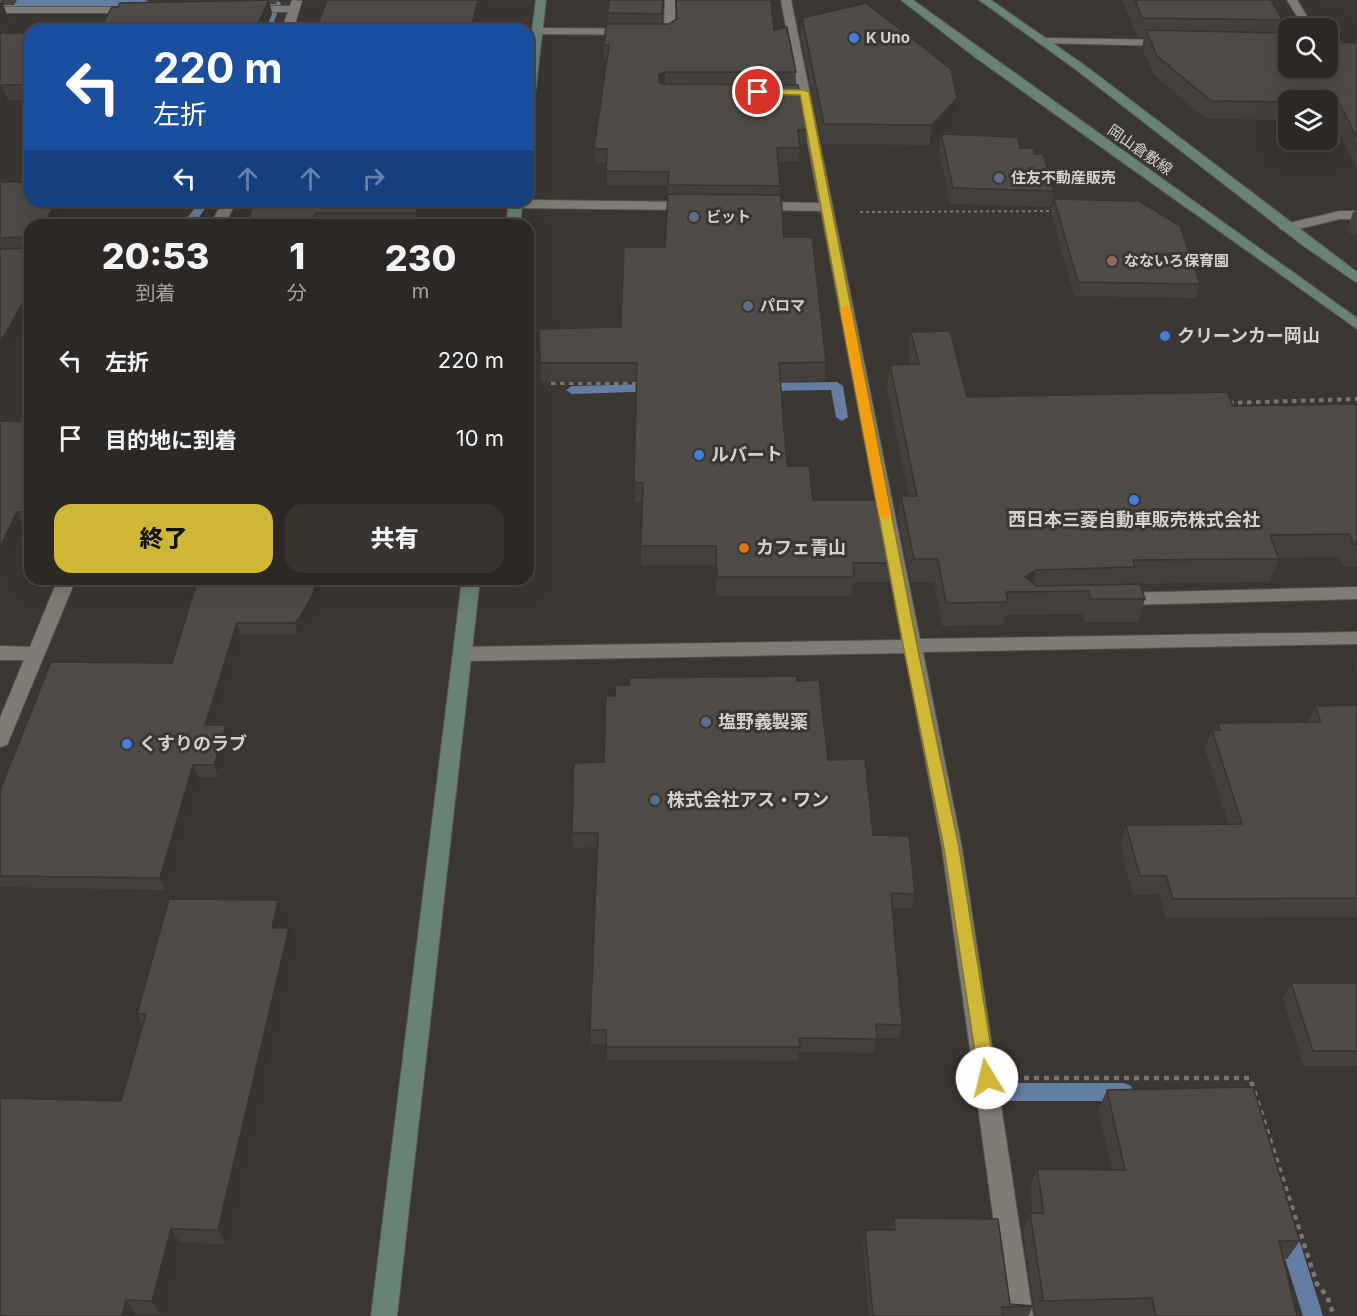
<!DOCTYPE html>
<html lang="ja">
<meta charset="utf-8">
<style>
body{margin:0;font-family:Inter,"Noto Sans JP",sans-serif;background:#383432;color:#f1f3f6;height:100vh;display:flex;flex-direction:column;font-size:22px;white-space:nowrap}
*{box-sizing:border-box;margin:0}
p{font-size:20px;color:#a6a6a7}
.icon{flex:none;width:33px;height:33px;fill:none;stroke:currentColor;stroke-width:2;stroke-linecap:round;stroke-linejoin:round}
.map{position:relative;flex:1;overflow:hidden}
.side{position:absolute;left:24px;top:219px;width:510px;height:366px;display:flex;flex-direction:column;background:#2c2825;border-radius:18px;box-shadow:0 6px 24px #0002,0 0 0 2px #484442}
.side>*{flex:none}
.banner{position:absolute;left:24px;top:24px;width:510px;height:183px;border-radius:18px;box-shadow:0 6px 24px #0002,0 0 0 2px #484442;background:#1a4fa0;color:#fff;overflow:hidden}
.buttons{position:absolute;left:1278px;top:18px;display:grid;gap:12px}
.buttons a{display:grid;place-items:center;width:60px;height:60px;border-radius:12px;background:#2c2825;box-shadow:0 6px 24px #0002,0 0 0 2px #484442;font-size:30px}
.pin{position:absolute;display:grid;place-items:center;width:51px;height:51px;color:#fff;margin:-26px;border:3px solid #fff;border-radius:50%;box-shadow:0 2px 6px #0007}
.me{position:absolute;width:66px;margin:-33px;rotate:351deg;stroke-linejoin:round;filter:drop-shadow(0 0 4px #0008)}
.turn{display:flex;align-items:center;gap:21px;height:126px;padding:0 30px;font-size:27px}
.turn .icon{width:78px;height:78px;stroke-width:2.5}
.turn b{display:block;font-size:42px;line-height:51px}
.lanes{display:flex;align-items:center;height:57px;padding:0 30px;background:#0003;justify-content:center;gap:30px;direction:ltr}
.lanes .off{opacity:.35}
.eta{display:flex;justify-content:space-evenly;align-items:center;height:102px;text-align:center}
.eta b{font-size:36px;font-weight:800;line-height:42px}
.cta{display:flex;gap:12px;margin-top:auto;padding:12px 30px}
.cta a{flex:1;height:69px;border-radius:18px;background:#d0b736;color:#111;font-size:24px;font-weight:800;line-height:69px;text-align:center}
.cta a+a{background:#383432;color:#f1f3f6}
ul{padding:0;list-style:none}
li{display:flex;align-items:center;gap:18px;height:78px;padding:0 30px}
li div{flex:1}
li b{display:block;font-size:22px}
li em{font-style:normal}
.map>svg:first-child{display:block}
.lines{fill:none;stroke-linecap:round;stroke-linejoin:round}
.stream{fill:#647da2;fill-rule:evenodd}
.lane-casing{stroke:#56544f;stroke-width:2}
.street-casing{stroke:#56544f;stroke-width:2}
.secondary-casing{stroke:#56544f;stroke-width:2}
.path-far2{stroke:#797672;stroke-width:2;stroke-dasharray:3 3;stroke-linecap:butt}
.path-far1{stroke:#797672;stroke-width:4;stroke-dasharray:4.5 4.5;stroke-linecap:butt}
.path{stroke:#797672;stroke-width:4.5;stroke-dasharray:5 5;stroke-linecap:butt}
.lane{fill:#7f7b75;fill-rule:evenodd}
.street{fill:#7f7b75;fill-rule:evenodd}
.secondary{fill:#688274;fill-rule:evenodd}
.wall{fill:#44403c}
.shaded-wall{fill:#373431}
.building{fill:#4f4b46;stroke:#373431;stroke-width:1.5}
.route{fill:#d0b736;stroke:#877723;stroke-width:1.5}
.slow{fill:#f59e0b}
.shop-dot{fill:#3f7fe0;stroke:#3a3631;stroke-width:2}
.service-dot{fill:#5c6f8a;stroke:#3a3631;stroke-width:2}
.education-dot{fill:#8d6e63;stroke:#3a3631;stroke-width:2}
.food-dot{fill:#e8710a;stroke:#3a3631;stroke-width:2}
.labels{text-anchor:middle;stroke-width:6;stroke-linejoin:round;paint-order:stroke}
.far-poi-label{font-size:15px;font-weight:bold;fill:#d3d1ce;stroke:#3a3631;text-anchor:start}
.far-street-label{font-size:15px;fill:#d3d1ce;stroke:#3a3631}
.poi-label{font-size:18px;font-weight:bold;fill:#d3d1ce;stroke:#3a3631;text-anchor:start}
</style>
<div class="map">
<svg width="1357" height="1316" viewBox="0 0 1357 1316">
<rect width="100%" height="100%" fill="#3a3631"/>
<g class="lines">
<g class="stream">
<path d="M0,0H146L151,3L146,6H0Z"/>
<path d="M257,0H276L281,3L271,30H261L270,6L254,5L252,3Z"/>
<path d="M200,201H210L194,225H182Z"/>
<path d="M837,382L843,386L848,417L842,421L836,417L831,390L761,391L755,387L761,383Z"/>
<path d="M656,384L662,388L660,391L572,394L566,390L572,386Z"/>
<path d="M1006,1083H1124L1131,1086L1133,1092L1131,1098L1124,1101H1006L999,1098L997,1092L999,1086Z"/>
<path d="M1287,1223L1294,1226L1297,1233L1323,1316H1303L1277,1233L1280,1226Z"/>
</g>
<defs>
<g id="lane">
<path d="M665,0H675V32L669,35L537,34L531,31L537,28L664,29Z"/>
<path d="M1357,587V599L1120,605L1111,599L1120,593Z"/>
</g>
<g id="street">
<path d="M292,0L302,1L293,30H281L288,12H248L243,9L248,6H290Z"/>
<path d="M781,0H791L920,639L1357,632V644L923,652L962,848L1033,1316H1007L942,848L905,653L462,661L456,659L453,654L456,649L462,647L902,640L821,211L759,210L752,206L759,202L819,203Z"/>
<path d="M1287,0H1297L1314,28H1304Z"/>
<path d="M0,7H133L138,10L133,13H0Z"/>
<path d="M1047,38L1167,40L1173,43L1167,46L1043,43V39Z"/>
<path d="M528,200L690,202L697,206L690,210L516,208L509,204L512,201Z"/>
<path d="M223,201H237L224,225H210Z"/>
<path d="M1340,211H1357V219H1340L1286,232L1279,228L1281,225Z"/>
<path d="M58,579H76L9,740L7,745L0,747V718L24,660H0V646L30,647Z"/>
</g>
<g id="secondary">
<path d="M536,0H546L534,105L528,109V59Z"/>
<path d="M901,0H913L1357,318V329L976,58Z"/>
<path d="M979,0H991L1083,64L1357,272V283L1305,247L1075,69Z"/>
<path d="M509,201H523L520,225H506Z"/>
<path d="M462,579H480L397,1316H371Z"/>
</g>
</defs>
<use href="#lane" class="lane-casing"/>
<use href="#street" class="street-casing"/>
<use href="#secondary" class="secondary-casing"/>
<path class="path-far2" d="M860,212L1056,211"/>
<g class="path-far1">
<path d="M551,383H641"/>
<path d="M1229,403L1357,399"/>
</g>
<path class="path" d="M1024,1078H1250L1317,1284L1327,1296L1334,1316"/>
<use href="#lane" class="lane"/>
<use href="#street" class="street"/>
<use href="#secondary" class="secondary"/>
</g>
<g class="wall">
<path d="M0,0H17L14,5H3L7,15Z"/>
<path d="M187,0H278L276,4H270L272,14L265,30H94L103,23L118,7L188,1Z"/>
<path d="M327,0H485L478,30H317V27Z"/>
<path d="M609,0H663L662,24H669L676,20L675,0H771L774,30L796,72L795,85L807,130L806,144H800L799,161L778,162L780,186V195L784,237L826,362L825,381H780L787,466L813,500L891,563L889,582H853L852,596H716V565H641L642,502H635L636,382H541L540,363L621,327L665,247L668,185H607V163H595L594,149L607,58H604V45L608,24V13Z"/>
<path d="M1122,0H1271L1282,20L1278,32L1288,68L1357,43V168L1333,121H1328V100H1288V120L1206,119L1153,74L1142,47L1144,37H1138Z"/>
<path d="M802,18L954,118L929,145L822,144L801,37Z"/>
<path d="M0,33H30V100H8L0,111Z"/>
<path d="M941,134L1020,148L1035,154L1054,191L1051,207L950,204L939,150Z"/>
<path d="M0,182L30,225V317L0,371Z"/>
<path d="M1054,199L1200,284L1196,298L1074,296L1052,214Z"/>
<path d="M255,201H426L421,225H246Z"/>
<path d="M1357,211V238L1347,231L1353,212Z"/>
<path d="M911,332L967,397L1233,406L1357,404V567H1344L1339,557L1279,558L1270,582L1130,584L1145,599L1138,622H1084L1082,614L1005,615L1003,625L942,626L934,582H911L898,519L901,496H909L887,388L890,365L911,364L908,354Z"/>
<path d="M0,421L30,422V529H24L0,580Z"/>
<path d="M172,579H323L316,606L304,626L298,635H240L213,725H226L230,737L218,777H198L165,890L0,887V790L172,663L195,588H193L190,579Z"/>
<path d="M1357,658V671L1354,664Z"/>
<path d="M797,681L828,760L873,835L915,894L912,908H892L902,1025L899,1038H876L874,1053L799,1052L798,1061L607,1060L606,1044H591L590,1030L598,847L573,848L572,833L604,762L615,696Z"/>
<path d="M1357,705V917L1166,918L1159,894L1133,895L1120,844L1126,825L1228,824L1205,749L1212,730H1214L1217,723L1308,722L1315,706Z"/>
<path d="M278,900L284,917L281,928H289L294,945L226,1244L180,1243L161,1315L135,1314V1316H0L121,1101L143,1026L137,1014Z"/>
<path d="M1291,983H1357V1066H1304L1283,999Z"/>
<path d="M1107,1090L1300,1241L1287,1259H1284L1297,1316H1034L1035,1314L1023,1232L1030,1213H1033L1030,1188L1037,1169L1112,1170L1098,1110Z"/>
<path d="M894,1218L1010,1304L1033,1306L1028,1316H869L863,1243L865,1230H891Z"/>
</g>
<g class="shaded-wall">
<path d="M269,0L272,14L265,30H255Z"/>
<path d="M478,0H485L478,30H471Z"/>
<path d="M2,1L7,15L0,25V3Z"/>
<path d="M665,72V86L659,88V74Z"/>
<path d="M2,85L8,100L0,111V88Z"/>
<path d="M957,98L954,118L929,145L932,125Z"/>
<path d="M57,201H72L58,225H43Z"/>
<path d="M419,201H426L421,225H418L416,213Z"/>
<path d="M316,213L319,225H312Z"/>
<path d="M30,246V272L22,259Z"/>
<path d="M30,290V317L0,371V343Z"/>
<path d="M17,512L24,529L0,580V547Z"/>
<path d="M1036,570L1031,592L1025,577Z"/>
<path d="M317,579H323L316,606L304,626L298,635L295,623Z"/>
<path d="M237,623L240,635L209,737L205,725Z"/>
<path d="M226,725L230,737L218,777L214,765Z"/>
<path d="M193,765L198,777L165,890L160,878Z"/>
<path d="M278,900L284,917L278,945L272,928Z"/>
<path d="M289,928L294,945L226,1244L218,1230Z"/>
<path d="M171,1229L180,1243L161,1315L152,1301Z"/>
<path d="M126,1300L135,1314V1316H122Z"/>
</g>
<g class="building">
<path d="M269,0L255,30H94L98,23H103L112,7H118L120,3Z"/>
<path d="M327,0H478L471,28L317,27Z"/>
<path d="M609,0H663L662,14L608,13Z"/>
<path d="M676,0H771L774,30L787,27L796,72H665L659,74V82L661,84L798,85L807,130H798L800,148H777L780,186L668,185L669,172L606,171L607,149H594L609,45H604L606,24H669L677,19Z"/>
<path d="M1135,0H1271L1282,20L1142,18Z"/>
<path d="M866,3L951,69L957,98L932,125L824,124L802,18Z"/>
<path d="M1146,30L1287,33L1288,35V68H1328V42L1357,43V137L1339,103H1328V100H1288V102L1211,101L1157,56Z"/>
<path d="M0,33H30V85H2L0,88Z"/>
<path d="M941,134L1017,137L1020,148H1033L1035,154H1043L1054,191L953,188Z"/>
<path d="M0,182H30V201H57L43,225H30V246L22,259L30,260V290L0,343V249L26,248L24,237L0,238Z"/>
<path d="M668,194L781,195L784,237H812L826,362L779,363L787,466H809L813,500H879L891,563H853L854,577H717L716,546H641L643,483H634L637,363H540L539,329L621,327L624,247H665Z"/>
<path d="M1054,199L1139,201L1180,226L1200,284L1078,282Z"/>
<path d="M255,201H419L416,213H316L312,225H246Z"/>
<path d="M950,331L967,397L1227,392L1233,406L1357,404V544H1354L1349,534L1270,535L1279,559L1133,560L1135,567L1036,570L1025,577L1037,586L1140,584L1145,599H1090L1089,591L1006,592L1008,602L946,603L938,559H914L901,496H917L890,365L919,364L911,332Z"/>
<path d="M0,421L30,422V512H17L0,547Z"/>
<path d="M198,579H317L313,594L301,615L295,623H237L205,725H226L214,765H193L160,878L0,876V790L51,662L172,663Z"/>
<path d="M797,676V681L819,680L828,760L865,759L873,835L909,836L915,894L891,893L902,1025L876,1024L877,1039L799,1038L800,1047H606V1030H590L598,833H572L574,763L604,762L606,696H615L616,685H629V678Z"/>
<path d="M1357,705V898L1173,899L1166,876H1140L1126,825L1242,824L1212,730H1220L1217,723L1321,722L1315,706Z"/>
<path d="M169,899L278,900L272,928H289L218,1230L171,1229L152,1301L126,1300L122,1316H0V1098L121,1101L146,1014H137Z"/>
<path d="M1291,983H1357V1051H1313Z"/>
<path d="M1253,1087L1300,1241H1279L1297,1316H1156L1152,1298L1041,1301L1043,1298L1030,1213H1044L1037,1169L1125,1170L1107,1090Z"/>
<path d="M894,1218L998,1219L1010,1304L1033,1306L1002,1307L1003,1316H873L865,1230H895Z"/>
</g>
<path class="route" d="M758,89L804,90L809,92L917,645L959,848L996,1078L993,1084L987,1086L981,1084L979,1078L944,848L903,645L800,95L755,94V90Z"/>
<path class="slow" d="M846,305L851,309L891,515L885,519L879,515L840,309Z"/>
<g class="shop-dot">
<circle cx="854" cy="38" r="6"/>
<circle cx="1165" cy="336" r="6"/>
<circle cx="699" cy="455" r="6"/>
<circle cx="1134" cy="500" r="6"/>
<circle cx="127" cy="744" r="6"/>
</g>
<g class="service-dot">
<circle cx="999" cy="178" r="6"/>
<circle cx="694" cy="217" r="6"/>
<circle cx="748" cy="306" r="6"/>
<circle cx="706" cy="722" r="6"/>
<circle cx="655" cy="800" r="6"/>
</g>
<circle class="education-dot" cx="1112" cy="261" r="6"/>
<circle class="food-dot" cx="744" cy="548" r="6"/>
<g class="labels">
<g class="far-poi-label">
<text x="866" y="43">K Uno</text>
<text x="1011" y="183">住友不動産販売</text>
<text x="706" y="222">ビット</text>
<text x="1124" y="266">なないろ保育園</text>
<text x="760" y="311">パロマ</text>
</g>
<g class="far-street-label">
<text transform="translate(1140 150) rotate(35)" y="5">岡山倉敷線</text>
</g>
<g class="poi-label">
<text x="1177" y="342">クリーンカー岡山</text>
<text x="711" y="461">ルバート</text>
<text x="1134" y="526" text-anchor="middle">西日本三菱自動車販売株式会社</text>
<text x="756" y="554">カフェ青山</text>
<text x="718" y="728">塩野義製薬</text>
<text x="139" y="750">くすりのラブ</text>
<text x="667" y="806">株式会社アス・ワン</text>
</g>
</g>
</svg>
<div class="buttons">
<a><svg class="icon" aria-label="search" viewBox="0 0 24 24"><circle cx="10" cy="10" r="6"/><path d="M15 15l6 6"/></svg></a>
<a><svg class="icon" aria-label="layers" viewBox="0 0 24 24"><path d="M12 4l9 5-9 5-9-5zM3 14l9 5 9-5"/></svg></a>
</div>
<div class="pin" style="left:758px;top:92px;background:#d93025"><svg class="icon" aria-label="arrive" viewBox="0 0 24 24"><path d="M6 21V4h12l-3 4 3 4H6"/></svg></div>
<svg class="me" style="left:987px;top:1078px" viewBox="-20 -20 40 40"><circle r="19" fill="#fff"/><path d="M0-13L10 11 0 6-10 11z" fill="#d0b736"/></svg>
<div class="banner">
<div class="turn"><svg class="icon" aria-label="left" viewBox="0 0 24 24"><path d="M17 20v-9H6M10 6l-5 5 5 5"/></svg><div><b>220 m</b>左折</div></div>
<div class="lanes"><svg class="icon" aria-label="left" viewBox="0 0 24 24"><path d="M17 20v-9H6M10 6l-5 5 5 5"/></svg><svg class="icon off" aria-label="ahead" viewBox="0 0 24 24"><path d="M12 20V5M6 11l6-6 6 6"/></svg><svg class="icon off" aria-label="ahead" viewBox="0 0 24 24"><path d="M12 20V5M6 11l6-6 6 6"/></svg><svg class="icon off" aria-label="right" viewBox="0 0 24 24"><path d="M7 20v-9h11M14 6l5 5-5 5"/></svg></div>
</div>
<section class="side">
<div class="eta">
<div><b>20:53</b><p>到着</p></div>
<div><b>1</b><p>分</p></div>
<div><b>230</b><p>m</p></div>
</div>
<ul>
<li><svg class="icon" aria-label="left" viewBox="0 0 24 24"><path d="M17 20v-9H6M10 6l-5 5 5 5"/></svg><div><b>左折</b></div><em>220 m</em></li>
<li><svg class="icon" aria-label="arrive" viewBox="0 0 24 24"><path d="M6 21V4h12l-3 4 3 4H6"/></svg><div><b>目的地に到着</b></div><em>10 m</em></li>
</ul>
<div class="cta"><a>終了</a><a>共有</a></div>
</section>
</div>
